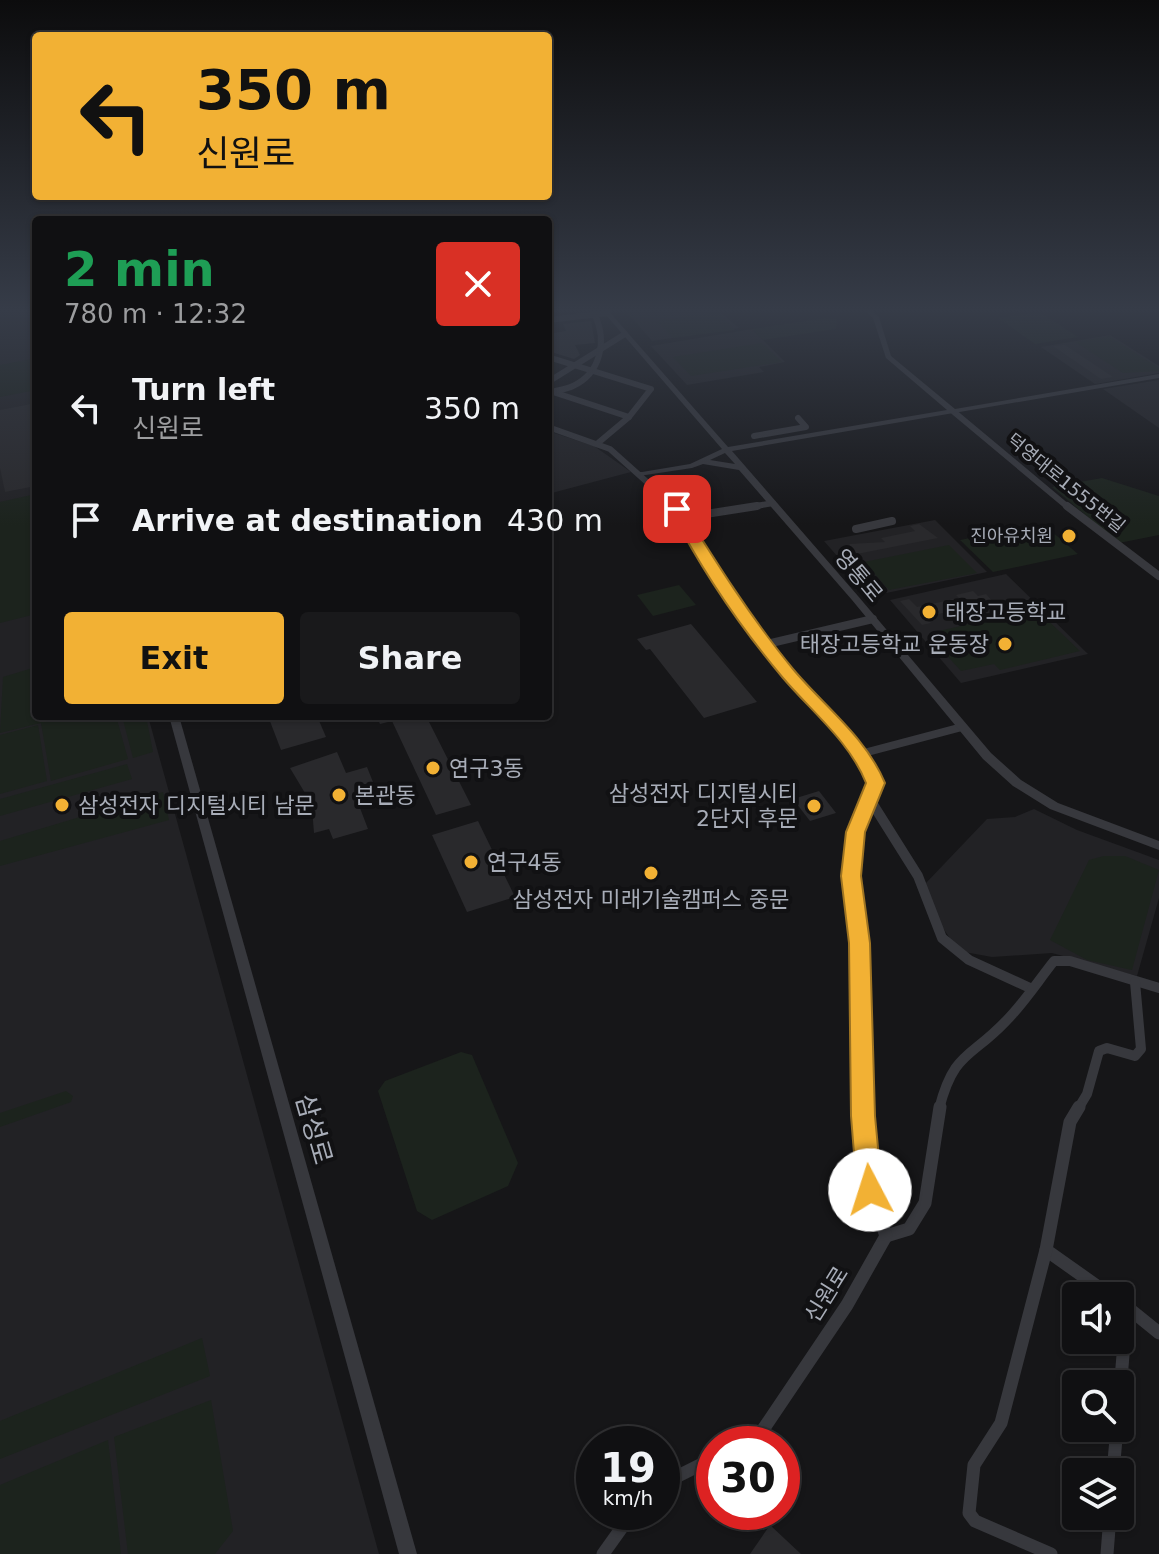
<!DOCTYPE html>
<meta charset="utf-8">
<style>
body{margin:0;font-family:"DejaVu Sans","Noto Sans KR",sans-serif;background:#19191b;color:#f1f3f6;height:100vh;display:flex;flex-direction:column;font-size:30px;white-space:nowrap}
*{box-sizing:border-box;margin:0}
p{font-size:26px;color:#9c9d9f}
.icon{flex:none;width:44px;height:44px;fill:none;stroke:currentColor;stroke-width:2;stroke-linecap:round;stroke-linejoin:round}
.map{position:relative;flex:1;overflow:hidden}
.details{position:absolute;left:32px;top:216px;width:520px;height:504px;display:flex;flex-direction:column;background:#101012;border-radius:8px;box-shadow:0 2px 6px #0004,0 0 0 2px #303032}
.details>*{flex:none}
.hud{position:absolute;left:32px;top:32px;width:520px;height:168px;border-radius:8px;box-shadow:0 2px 6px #0004,0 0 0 2px #303032;background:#f2b134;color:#111;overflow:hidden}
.tools{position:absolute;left:1062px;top:1282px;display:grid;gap:16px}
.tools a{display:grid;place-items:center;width:72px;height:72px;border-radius:8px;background:#101012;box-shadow:0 2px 6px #0004,0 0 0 2px #303032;font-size:40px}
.speed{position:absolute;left:576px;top:1426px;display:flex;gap:16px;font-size:40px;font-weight:700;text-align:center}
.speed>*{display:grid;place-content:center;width:104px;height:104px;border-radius:50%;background:#101012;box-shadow:0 2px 6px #0004,0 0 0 2px #303032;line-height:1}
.speed small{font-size:20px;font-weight:400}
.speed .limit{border:12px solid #d22;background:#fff;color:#111}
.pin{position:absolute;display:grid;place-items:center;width:68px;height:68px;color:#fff;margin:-34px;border-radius:16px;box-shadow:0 4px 12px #0006}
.me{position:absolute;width:88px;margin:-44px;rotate:355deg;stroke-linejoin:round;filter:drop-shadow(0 0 6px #0008)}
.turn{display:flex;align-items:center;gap:28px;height:168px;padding:0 32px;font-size:36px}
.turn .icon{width:104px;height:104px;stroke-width:2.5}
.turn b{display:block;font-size:56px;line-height:68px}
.round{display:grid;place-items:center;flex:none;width:84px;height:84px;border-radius:8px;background:#19191b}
.head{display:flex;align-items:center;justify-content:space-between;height:136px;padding:0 32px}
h1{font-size:48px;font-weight:700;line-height:60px;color:#1e9e55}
.action{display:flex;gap:16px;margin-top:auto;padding:16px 32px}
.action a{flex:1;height:92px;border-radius:8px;background:#f2b134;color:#111;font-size:32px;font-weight:700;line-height:92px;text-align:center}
.action a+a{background:#19191b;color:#f1f3f6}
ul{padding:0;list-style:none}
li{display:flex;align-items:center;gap:24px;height:112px;padding:0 32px}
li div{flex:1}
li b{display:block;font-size:30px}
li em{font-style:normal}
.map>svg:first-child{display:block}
.built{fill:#222225}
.green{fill:#1c231d}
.building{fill:#29292c}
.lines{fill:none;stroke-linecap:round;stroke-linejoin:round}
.minor-far3{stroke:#37383d;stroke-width:6}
.minor-far2{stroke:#37383d;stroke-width:8}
.minor-far1{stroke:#37383d;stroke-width:10}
.minor{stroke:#37383d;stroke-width:13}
.tertiary{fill:#37383d;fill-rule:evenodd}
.route{fill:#f2b134;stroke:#9d7322;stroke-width:2}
.poi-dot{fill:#f2b134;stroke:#111113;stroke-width:3}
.labels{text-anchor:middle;stroke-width:8;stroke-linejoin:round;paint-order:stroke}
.far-street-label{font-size:18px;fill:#a8adb8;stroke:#111113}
.far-poi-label{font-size:18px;fill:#a8adb8;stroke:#111113;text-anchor:end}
.street-label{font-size:22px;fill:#a8adb8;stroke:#111113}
.poi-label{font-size:22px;fill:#a8adb8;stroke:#111113;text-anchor:start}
.near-street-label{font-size:26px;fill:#a8adb8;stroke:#111113}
</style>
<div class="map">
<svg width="1159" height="1554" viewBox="0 0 1159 1554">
<rect width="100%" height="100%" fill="#161618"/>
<g class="built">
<path d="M0,308H36V716H148L379,1554H0Z"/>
<path d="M645,308H715L739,328L652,341L625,310Z"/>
<path d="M752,329L785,362L759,367L764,372L687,385L651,346Z"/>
<path d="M1110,335L1159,366V373L1095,384L1041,347Z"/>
<path d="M1159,380V428L1103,389Z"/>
<path d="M548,431L594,446L631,472L548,494Z"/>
<path d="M935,520L987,572L872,596L824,541Z"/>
<path d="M1006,574L1088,654L961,683L890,600Z"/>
<path d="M1034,809L1077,830L1159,860V898L1137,976L1052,953L992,957L959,951L940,924L928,898L926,883L987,819L1015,817Z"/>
</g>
<g class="green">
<path d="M718,312L735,330L673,338L657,321Z"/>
<path d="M1040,312L1078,337L1035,344L998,318Z"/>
<path d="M825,318L837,319L836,329L763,340L752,329Z"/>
<path d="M1109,336L1159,368V371L1123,373L1075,342Z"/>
<path d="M762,343L782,362L691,376L673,357Z"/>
<path d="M36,358V390L0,397V365Z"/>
<path d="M1102,478L1159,496V535L1119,543L1052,487Z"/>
<path d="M36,494V614L0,623V502Z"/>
<path d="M1043,524L1078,554L993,572L960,540Z"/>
<path d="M949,545L977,573L889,590L864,562Z"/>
<path d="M679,585L696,605L653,616L637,595Z"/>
<path d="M1036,609L1080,651L1000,670L994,664L961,671L931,638L942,635L939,631Z"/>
<path d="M36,667V716H116L128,759L51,781L41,723L0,733L3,677Z"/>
<path d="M122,716H146L153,752L133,758Z"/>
<path d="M38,725L47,781L0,794V735Z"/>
<path d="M127,764L132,779L0,816V799Z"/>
<path d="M163,792L169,820L0,866V841Z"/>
<path d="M1104,856H1125L1159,870L1132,970L1087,960L1050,940L1089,860Z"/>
<path d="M461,1052L472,1055L518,1163L508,1186L432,1220L417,1211L378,1091L385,1081Z"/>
<path d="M66,1091L73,1096L71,1102L0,1127V1113Z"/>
<path d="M202,1338L210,1376L0,1459V1421Z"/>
<path d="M211,1400L233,1531L215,1554H128L114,1437Z"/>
<path d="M108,1440L121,1554H0V1485Z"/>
</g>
<g class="building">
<path d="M591,321L595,343L575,345L580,355L574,359L548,351V334L566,331L563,324Z"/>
<path d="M1065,345L1113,377L1101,379L1053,346Z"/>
<path d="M36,403V486L5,492L0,468V410Z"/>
<path d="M919,524L938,538L857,554L849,544L885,542L881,538L915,531L910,526Z"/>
<path d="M973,591L978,596L986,594L993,602L925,617L931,623L922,625L900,601L909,599L917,607L959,598L956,595Z"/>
<path d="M691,624L757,702L704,718L650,649L646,650L637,639Z"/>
<path d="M268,716H317L326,737L281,750Z"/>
<path d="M376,716H426L471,805L436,815L392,721L380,724Z"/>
<path d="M337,752L346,773L367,767L381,802L360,808L368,829L333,839L329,829L314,833L312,808L299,811L297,807L295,797L305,793L290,768Z"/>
<path d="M819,791L836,813L810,821L793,799Z"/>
<path d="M478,821L515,897L467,912L432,835Z"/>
<path d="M770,1525L801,1554H750Z"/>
</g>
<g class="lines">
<g class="minor-far3">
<path d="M548,320L608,313"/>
<path d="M548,357L651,389L629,417L598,443"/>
<path d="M548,382L625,334"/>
<path d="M553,392L629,417"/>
<path d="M548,393C556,390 565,390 573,386C601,373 607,341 595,315"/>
<path d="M954,412L1069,508"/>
<path d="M548,427L610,449L676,508"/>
<path d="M754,436L806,427L798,418"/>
<path d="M745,508L773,503"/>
</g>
<g class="minor-far2">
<path d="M674,506L696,546L787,672L869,768"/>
<path d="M1067,506L1159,576"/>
<path d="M680,518L757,506"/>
<path d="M856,529L892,521"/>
<path d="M767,644L873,619"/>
<path d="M860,754L962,727"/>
</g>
<g class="minor-far1">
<path d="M869,798L918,876L942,938L969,960L1030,988"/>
<path d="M863,1109L859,943L851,876L856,832L876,783L869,766"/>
<path d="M939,1109C954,1051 970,1059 1006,1021C1024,1003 1038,981 1054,961H1070L1159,988"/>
<path d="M1078,1109L1087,1094L1099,1051L1107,1048L1135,1056L1141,1049L1135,982"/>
</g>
<g class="minor">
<path d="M886,1236L909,1229L925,1203L940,1107"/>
<path d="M1046,1250L1111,1296"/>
<path d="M1120,1391L1127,1307L1159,1333"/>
<path d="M741,1444L760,1434L847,1305L886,1236L870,1190L863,1107"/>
<path d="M1113,1472L1117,1428"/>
<path d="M662,1484L714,1458"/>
<path d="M603,1554L633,1512"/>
<path d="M1051,1554L975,1521L969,1513L974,1465L1001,1423L1046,1250L1070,1122L1079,1107"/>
<path d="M1107,1554L1110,1516"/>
</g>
<g class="tertiary">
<path d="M600,308H606L728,447L947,410L886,358L873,318L862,308H869L879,317L891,356L955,409L1159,374V378L732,451L858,596L991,753L1021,780L1058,803L1159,841V850L1050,809L1013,786L983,759L852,600L739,470L703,464L692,468L639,476V472H642L690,464L722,449ZM725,453L735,464L710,460Z"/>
<path d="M169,716H179L417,1554H399Z"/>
</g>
</g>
<linearGradient id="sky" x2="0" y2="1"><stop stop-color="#0c0c0d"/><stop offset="0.59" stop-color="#363c48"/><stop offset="1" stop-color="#363c48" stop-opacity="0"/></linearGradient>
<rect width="1159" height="525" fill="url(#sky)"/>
<path class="route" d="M672,506H681C716,562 751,618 793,669C824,706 866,737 885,783L865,832L861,876L870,943L875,1116L882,1190L879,1199L870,1202L861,1199L857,1190L851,1116L849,943L841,876L846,832L866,783C850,742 811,711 783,678C740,627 700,567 670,509Z"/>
<g class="poi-dot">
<circle cx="1069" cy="536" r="8"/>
<circle cx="929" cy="612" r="8"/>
<circle cx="1005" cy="644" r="8"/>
<circle cx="433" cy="768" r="8"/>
<circle cx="339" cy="795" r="8"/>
<circle cx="62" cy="805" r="8"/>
<circle cx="814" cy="806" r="8"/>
<circle cx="471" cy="862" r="8"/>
<circle cx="651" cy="873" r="8"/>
</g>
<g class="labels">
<g class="far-street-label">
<text transform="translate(1066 483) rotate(39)" y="6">덕영대로1555번길</text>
</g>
<g class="far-poi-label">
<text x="1053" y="542">진아유치원</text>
</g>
<g class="street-label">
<text transform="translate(859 575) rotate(50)" y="8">영통로</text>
<text transform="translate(826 1294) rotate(-58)" y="8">신원로</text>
</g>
<g class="poi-label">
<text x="945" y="620">태장고등학교</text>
<text x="989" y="652" text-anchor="end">태장고등학교 운동장</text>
<text x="449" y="776">연구3동</text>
<text x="798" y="801" text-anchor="end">삼성전자 디지털시티<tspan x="798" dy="25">2단지 후문</tspan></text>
<text x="355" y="803">본관동</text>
<text x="78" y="813">삼성전자 디지털시티 남문</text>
<text x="487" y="870">연구4동</text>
<text x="651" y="907" text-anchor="middle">삼성전자 미래기술캠퍼스 중문</text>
</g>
<g class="near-street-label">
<text transform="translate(314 1129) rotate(74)" y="9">삼성로</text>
</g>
</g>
</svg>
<div class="tools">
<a><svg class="icon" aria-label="sound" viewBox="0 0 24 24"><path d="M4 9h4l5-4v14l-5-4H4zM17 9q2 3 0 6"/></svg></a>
<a><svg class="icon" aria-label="search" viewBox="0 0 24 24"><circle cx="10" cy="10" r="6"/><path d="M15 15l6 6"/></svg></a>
<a><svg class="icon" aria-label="layers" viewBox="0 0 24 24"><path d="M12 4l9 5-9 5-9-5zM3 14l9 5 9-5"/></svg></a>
</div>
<div class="speed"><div>19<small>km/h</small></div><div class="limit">30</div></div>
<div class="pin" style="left:677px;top:509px;background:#d93025"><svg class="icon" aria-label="arrive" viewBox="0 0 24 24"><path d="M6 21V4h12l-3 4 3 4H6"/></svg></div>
<svg class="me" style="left:870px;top:1190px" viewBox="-20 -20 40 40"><circle r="19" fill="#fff"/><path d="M0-13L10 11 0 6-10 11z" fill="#f2b134"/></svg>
<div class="hud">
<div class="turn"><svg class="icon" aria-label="left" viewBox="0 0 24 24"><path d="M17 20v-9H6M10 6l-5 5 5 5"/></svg><div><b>350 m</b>신원로</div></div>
</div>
<section class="details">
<div class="head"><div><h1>2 min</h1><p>780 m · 12:32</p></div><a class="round" style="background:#d93025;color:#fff"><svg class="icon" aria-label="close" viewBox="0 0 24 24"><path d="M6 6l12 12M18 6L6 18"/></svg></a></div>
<ul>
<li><svg class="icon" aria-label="left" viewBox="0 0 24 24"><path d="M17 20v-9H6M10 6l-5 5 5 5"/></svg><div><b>Turn left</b><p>신원로</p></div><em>350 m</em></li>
<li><svg class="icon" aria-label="arrive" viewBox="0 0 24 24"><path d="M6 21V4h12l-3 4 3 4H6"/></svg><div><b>Arrive at destination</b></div><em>430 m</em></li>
</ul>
<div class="action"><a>Exit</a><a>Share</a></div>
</section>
</div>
